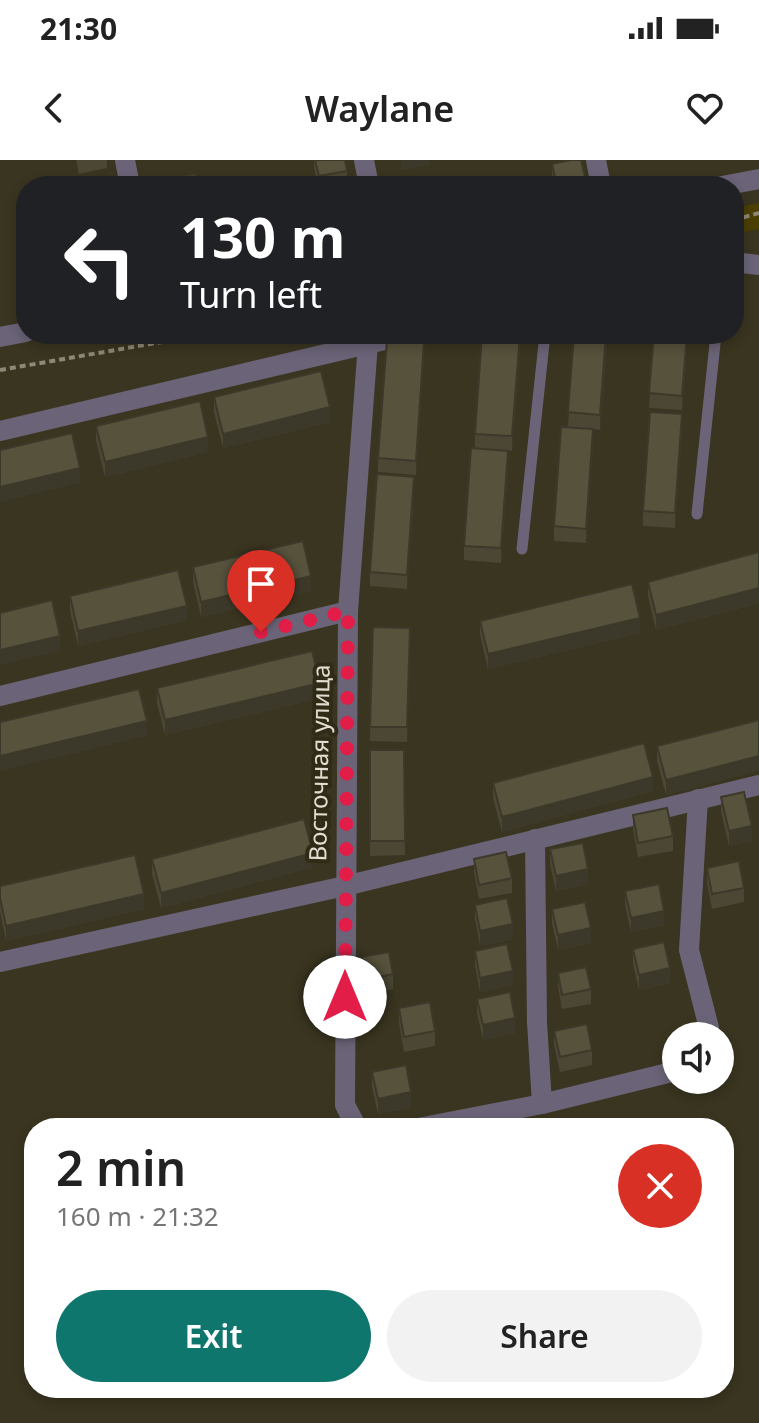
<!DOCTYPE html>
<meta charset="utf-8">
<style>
body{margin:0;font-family:"Noto Sans",sans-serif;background:#f2f2f2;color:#222;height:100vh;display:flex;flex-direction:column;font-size:30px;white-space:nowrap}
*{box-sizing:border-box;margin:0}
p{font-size:26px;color:#767676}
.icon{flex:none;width:44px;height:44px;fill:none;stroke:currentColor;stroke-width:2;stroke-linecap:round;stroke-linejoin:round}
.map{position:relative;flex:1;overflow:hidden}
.drawer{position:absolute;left:24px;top:958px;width:710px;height:280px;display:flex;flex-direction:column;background:#fff;border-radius:32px;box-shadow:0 4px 12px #0003}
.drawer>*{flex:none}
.guide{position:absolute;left:16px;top:16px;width:728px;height:168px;border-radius:32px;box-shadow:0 4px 12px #0003;background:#202124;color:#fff;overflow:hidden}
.tools{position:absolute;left:662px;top:862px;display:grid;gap:16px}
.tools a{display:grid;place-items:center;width:72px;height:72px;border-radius:50%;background:#fff;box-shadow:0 4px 12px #0003;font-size:40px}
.pin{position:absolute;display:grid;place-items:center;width:68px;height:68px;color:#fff;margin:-82px -34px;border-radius:50% 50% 50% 0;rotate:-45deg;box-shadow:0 0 8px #0007}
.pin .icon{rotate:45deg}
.me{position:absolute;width:88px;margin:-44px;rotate:0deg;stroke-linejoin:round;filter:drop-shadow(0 0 6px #0008)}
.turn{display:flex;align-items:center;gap:28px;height:168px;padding:0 32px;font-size:36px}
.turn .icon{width:104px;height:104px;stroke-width:2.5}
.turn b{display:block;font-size:56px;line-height:68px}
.round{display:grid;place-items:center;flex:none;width:84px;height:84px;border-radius:42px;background:#f2f2f2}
.headline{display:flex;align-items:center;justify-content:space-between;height:136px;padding:0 32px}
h1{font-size:48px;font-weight:600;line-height:60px}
.button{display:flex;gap:16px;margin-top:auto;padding:16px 32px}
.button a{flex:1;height:92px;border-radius:48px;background:#0f766e;color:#fff;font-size:32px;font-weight:600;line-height:92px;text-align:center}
.button a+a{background:#f2f2f2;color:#222}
.status{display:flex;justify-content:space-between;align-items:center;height:56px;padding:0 40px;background:#fff;direction:ltr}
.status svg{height:22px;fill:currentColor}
header{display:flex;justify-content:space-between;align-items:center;height:104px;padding:0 32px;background:#fff;font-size:36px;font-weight:600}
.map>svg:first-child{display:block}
.green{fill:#4b3f04}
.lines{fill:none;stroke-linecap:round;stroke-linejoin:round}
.path{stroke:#8d8978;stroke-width:4;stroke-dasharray:6 4;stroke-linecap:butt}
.lane{stroke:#6b6478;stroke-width:11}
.street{stroke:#6b6478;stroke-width:20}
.wall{fill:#4b4734}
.shaded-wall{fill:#3d392a}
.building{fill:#57523c;stroke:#3d392a;stroke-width:2}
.route{stroke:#e11d48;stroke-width:14;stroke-dasharray:0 25.2}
.labels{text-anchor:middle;stroke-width:8;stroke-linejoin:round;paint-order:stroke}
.street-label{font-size:24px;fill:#e1ded1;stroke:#302b16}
</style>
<div class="status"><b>21:30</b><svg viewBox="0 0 49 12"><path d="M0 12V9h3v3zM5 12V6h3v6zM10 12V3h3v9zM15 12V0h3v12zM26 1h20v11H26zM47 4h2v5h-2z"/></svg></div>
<header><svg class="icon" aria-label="back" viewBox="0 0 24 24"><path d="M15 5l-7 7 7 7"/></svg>Waylane<svg class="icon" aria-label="heart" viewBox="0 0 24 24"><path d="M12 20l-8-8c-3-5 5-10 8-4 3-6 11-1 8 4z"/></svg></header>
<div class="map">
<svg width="759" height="1263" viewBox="0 0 759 1263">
<rect width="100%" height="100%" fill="#3a3520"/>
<path class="green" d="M759,43V69L734,74V48Z"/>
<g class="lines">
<g class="path">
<path d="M734,60L759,53"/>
<path d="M0,210L208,174"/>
</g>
<g class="lane">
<path d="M697,354L716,174"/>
<path d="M522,389L545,174"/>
</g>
<g class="street">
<path d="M125,0L130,26"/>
<path d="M364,0L369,26"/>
<path d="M596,0L601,26"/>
<path d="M722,26L759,19"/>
<path d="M734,102L759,105"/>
<path d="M0,177L26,172"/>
<path d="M0,271L410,174"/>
<path d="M0,536L348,451"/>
<path d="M698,639L689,790L709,868L708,876"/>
<path d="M0,802L345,726L759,625"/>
<path d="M542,944L676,911"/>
<path d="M357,968L345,945L348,451L368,183"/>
<path d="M418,968L542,944L537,862L535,679"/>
</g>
</g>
<g class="wall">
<path d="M76,0H107V8L79,14Z"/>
<path d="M314,0H345L347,11V26H318L314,8Z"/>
<path d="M552,4L586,26H554L552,19Z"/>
<path d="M521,174L512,291L475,288V274Z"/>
<path d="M574,174H608L600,270L568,267Z"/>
<path d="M654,174H688L682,250L649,248Z"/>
<path d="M424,197L416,315L378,312V298Z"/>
<path d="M214,237L330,262L223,288L214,252Z"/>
<path d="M96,266L208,292L105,317L96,281Z"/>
<path d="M682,269L675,368L643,366V351Z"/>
<path d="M593,284L586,383L554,381V366Z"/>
<path d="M508,306L501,403L464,400V386Z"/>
<path d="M414,332L407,429L370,426V412Z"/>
<path d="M759,392V443L656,470L648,436V422Z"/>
<path d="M193,407L311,431L201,457L193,422Z"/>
<path d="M70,436L187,460L78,486L70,451Z"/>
<path d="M480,461L640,473L488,509L480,475Z"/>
<path d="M373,467L410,468L407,582L370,581Z"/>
<path d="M157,528L320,538L165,575L157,543Z"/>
<path d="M759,560V610L666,635L657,601V586Z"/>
<path d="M370,590H404L405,695L370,696Z"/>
<path d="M493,623L653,631L502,672L493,638Z"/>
<path d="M721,637L752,681L729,686L721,652Z"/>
<path d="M633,655L673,676V691L638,697L633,670Z"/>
<path d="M550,689L588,724L556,731L550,704Z"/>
<path d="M152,699L313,707L161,748L152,714Z"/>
<path d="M474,699L512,718V733L479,739L474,713Z"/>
<path d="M707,708L744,728V742L712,749L707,723Z"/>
<path d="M0,726L144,749L6,781L0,752Z"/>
<path d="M625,731L664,765L631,772L625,745Z"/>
<path d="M475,745L513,779L480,786L475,759Z"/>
<path d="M552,749L591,783L558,790L552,764Z"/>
<path d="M633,789L670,823L639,830L633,804Z"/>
<path d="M475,791L513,825L480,832L475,806Z"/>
<path d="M361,797L393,814V829L366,834L361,812Z"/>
<path d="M558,813L591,829V844L562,849L558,827Z"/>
<path d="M477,839L515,873L483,880L477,853Z"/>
<path d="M399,848L435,871V886L404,892L399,863Z"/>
<path d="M554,871L592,890V905L560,912L554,885Z"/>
<path d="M372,912L411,947L378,954L372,927Z"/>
</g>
<g class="shaded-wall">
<path d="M401,0H429V5L401,11Z"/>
<path d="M586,21V26H563Z"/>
<path d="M520,174H521L512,291V276Z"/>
<path d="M606,174H608L600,270V255Z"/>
<path d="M687,174H688L682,250V236Z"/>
<path d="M424,182V197L416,315V301Z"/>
<path d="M330,247V262L223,288V274Z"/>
<path d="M682,254V269L675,368V353Z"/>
<path d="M593,269V284L586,383V369Z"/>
<path d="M208,277V292L105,317V302Z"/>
<path d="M508,291V306L501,403V388Z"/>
<path d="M80,308V323L0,342V327Z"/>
<path d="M414,317V332L407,429V415Z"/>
<path d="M311,416V431L201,457V442Z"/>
<path d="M759,428V443L656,470V455Z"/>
<path d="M187,446V460L78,486V471Z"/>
<path d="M640,458V473L488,509V494Z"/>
<path d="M60,476V491L0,505V490Z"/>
<path d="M320,523V538L165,575V560Z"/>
<path d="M147,561V576L0,611V596Z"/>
<path d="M759,596V610L666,635V620Z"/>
<path d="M653,617V631L502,672V657Z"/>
<path d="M752,666V681L729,686V671Z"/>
<path d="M313,693V707L161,748V733Z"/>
<path d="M588,709V724L556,731V716Z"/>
<path d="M144,734V749L6,781V766Z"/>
<path d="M664,751V765L631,772V758Z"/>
<path d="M513,764V779L480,786V771Z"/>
<path d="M591,768V783L558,790V775Z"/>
<path d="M670,808V823L639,830V815Z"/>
<path d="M513,811V825L480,832V818Z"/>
<path d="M515,858V873L483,880V865Z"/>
<path d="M411,932V947L378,954V939Z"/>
</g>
<g class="building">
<path d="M315,0H345L347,11L319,16Z"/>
<path d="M571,0H581L586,21L563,26H557L552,4Z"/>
<path d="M195,14L197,26H168L166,20Z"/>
<path d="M482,174H520L512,276L475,274Z"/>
<path d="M574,174H606L600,255L568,252Z"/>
<path d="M654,174H687L682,236L649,233Z"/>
<path d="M387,180L424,182L416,301L378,298Z"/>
<path d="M321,211L330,247L223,274L214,237Z"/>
<path d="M200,241L208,277L105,302L96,266Z"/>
<path d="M650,252L682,254L675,353L643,351Z"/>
<path d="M561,267L593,269L586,369L554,366Z"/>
<path d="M72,273L80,308L0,327V290Z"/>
<path d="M471,288L508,291L501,388L464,386Z"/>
<path d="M377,314L414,317L407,415L370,412Z"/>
<path d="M303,381L311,416L201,442L193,407Z"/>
<path d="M759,392V428L656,455L648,422Z"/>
<path d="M178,410L187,446L78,471L70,436Z"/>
<path d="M632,424L640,458L488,494L480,461Z"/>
<path d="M52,440L60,476L0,490V453Z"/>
<path d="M373,467L410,468L407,567H370Z"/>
<path d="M312,491L320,523L165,560L157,528Z"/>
<path d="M139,529L147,561L0,596V562Z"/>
<path d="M759,560V596L666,620L657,586Z"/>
<path d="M644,583L653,617L502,657L493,623Z"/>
<path d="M370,590H404L405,681H370Z"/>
<path d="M744,632L752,666L729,671L721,637Z"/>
<path d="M667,648L673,676L638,683L633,655Z"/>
<path d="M304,659L313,693L161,733L152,699Z"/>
<path d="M583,683L588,709L556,716L550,689Z"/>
<path d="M506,692L512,718L479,725L474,699Z"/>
<path d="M135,695L144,734L6,766L0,738V726Z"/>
<path d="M739,701L744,728L712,734L707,708Z"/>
<path d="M659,724L664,751L631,758L625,731Z"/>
<path d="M507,738L513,764L480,771L475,745Z"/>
<path d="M585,742L591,768L558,775L552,749Z"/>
<path d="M664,782L670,808L639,815L633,789Z"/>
<path d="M507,784L513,811L480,818L475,791Z"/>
<path d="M389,792L393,814L366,820L361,797Z"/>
<path d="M586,807L591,829L562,835L558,813Z"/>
<path d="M510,832L515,858L483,865L477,839Z"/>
<path d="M430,842L435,871L404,877L399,848Z"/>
<path d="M587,864L592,890L560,897L554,871Z"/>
<path d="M406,905L411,932L378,939L372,912Z"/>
</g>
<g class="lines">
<path class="route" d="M261,472L348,451L345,837"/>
</g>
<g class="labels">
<g class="street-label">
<text transform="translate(320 603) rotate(-89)" y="8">Восточная улица</text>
</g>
</g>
</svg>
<div class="tools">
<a><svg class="icon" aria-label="sound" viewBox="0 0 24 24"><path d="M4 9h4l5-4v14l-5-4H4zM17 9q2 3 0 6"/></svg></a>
</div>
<div class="pin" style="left:261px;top:472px;background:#d93025"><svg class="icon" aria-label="arrive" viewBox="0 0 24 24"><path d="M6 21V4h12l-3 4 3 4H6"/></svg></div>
<svg class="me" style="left:345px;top:837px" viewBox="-20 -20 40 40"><circle r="19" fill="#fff"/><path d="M0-13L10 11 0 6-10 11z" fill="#e11d48"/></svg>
<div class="guide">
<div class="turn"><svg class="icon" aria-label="left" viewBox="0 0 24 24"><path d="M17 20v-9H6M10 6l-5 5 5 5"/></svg><div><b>130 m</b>Turn left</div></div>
</div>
<section class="drawer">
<div class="headline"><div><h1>2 min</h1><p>160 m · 21:32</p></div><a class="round" style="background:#d93025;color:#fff"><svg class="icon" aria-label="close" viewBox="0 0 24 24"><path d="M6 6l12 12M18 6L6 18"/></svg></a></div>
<div class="button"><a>Exit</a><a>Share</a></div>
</section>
</div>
